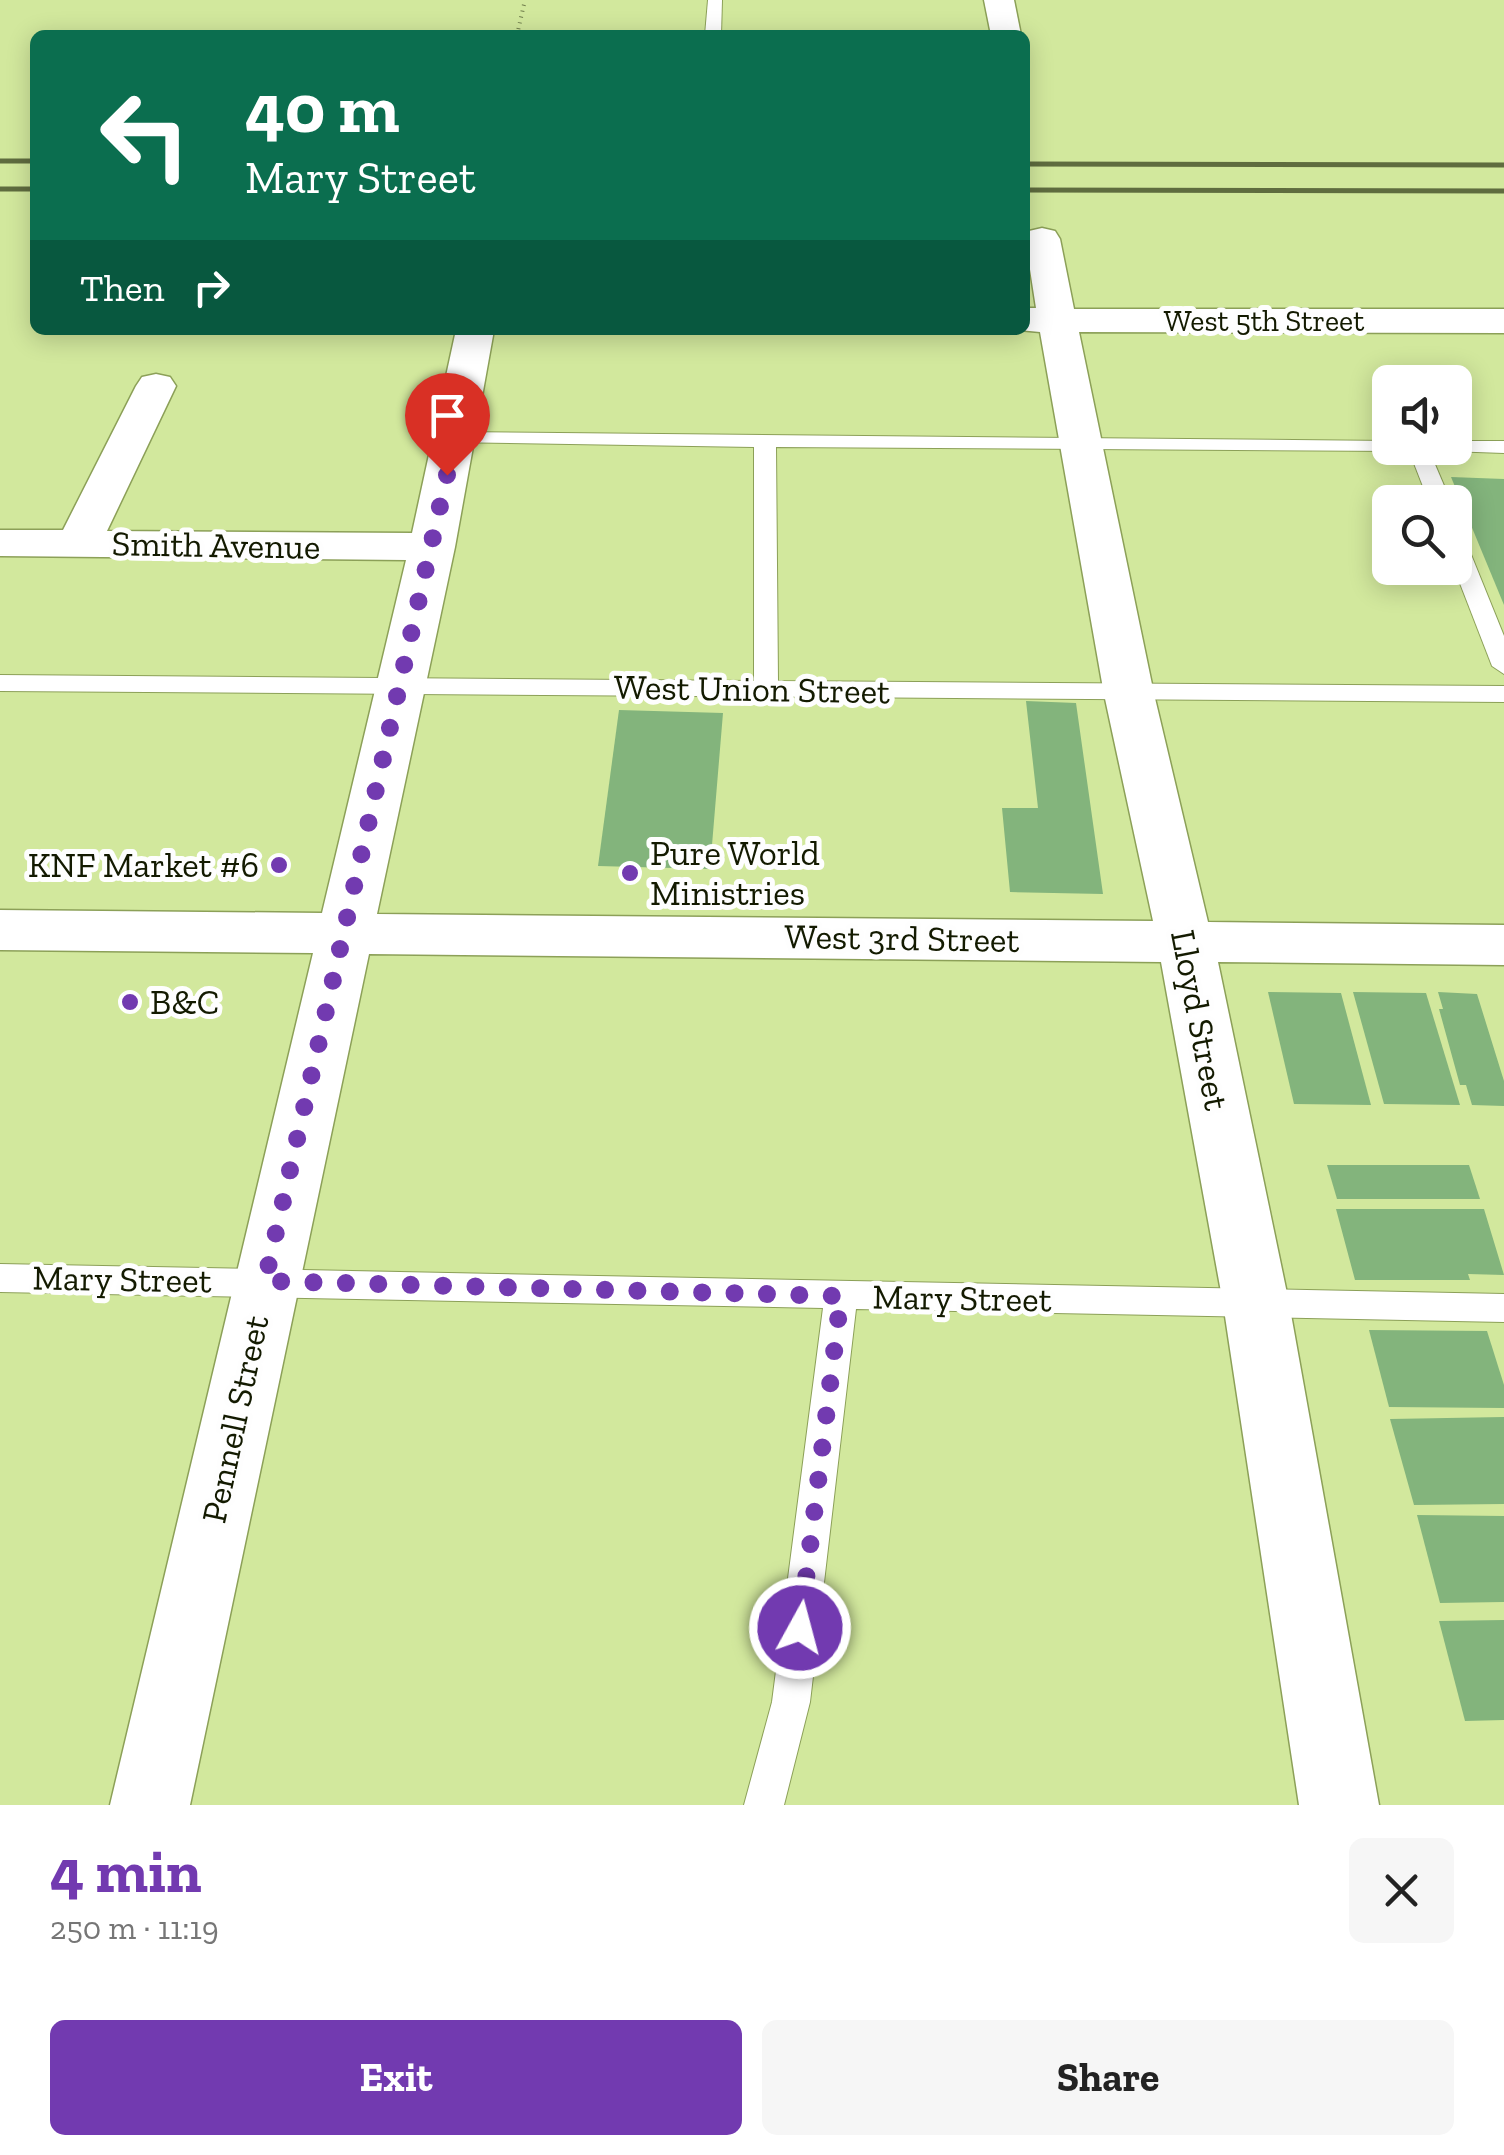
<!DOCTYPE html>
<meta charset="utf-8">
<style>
body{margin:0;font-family:"Zilla Slab",serif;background:#f6f6f6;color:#222;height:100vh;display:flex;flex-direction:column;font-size:38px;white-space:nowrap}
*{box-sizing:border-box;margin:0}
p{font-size:32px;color:#767676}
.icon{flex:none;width:55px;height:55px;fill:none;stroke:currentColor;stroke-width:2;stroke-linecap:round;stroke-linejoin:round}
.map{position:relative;height:1805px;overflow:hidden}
.drawer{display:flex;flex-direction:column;background:#fff;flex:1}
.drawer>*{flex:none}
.top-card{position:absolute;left:30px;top:30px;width:1000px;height:305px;border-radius:15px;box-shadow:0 5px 25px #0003;background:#0b6e4f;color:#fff;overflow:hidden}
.fabs{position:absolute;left:1372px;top:365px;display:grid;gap:20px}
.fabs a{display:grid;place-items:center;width:100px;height:100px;border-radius:15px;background:#fff;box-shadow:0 5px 25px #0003;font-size:50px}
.pin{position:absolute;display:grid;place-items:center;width:85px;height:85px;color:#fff;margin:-102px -42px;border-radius:50% 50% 50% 0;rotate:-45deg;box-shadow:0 0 10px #0007}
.pin .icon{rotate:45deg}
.me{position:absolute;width:110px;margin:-55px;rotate:7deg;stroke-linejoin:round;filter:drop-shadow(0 0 8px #0008)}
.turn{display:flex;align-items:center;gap:35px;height:210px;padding:0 50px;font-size:45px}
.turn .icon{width:130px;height:130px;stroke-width:2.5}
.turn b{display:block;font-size:70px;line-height:85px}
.then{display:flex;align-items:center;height:95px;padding:0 50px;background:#0003;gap:20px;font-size:38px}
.round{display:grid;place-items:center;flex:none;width:105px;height:105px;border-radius:15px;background:#f6f6f6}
.headline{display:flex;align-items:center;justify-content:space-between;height:170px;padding:0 50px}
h1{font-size:60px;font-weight:700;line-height:75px;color:#723ab0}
.action{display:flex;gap:20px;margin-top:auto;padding:20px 50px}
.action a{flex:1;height:115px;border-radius:15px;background:#723ab0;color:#fff;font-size:40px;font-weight:700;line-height:115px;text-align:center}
.action a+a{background:#f6f6f6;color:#222}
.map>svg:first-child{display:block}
.building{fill:#83b47c}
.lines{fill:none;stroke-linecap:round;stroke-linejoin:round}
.lane-casing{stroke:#8ca058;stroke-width:2}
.street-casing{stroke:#8ca058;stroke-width:3}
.path{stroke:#717f4d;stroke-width:4;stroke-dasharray:1 5;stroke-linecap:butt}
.lane{fill:#fff;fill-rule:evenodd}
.street{fill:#fff;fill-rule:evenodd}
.rail{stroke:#5f6c3f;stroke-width:5}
.route{stroke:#723ab0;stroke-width:18;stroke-dasharray:0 32.4}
.poi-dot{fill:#723ab0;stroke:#fefefe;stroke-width:4}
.labels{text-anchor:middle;stroke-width:10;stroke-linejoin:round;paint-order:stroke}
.far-street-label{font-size:30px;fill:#131a00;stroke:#fefefe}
.street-label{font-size:35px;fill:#131a00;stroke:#fefefe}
.poi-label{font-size:35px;fill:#131a00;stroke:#fefefe;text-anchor:start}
</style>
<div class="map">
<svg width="1504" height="1805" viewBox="0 0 1504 1805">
<rect width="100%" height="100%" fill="#d2e89d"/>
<g class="building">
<path d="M1451,477L1504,479V605Z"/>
<path d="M1026,701L1076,703L1103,894L1010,892L1002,808H1038Z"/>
<path d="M619,710L723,713L710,869L598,866Z"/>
<path d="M1268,992L1341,993L1371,1105L1294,1104Z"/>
<path d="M1353,992L1426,993L1460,1105L1384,1104Z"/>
<path d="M1438,992L1477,994L1504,1081V1106L1472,1105L1466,1085H1460L1439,1009H1443Z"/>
<path d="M1327,1165H1469L1480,1199H1337Z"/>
<path d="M1336,1209H1484L1504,1275L1468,1274L1470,1280H1355Z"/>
<path d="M1369,1330L1487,1331L1504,1385V1408L1389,1407Z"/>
<path d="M1504,1417V1504L1414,1505L1390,1419Z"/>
<path d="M1417,1515L1504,1516V1602L1440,1603Z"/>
<path d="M1504,1620V1720L1465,1721L1439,1621Z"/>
</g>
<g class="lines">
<defs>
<g id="lane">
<path d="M708,0H722L721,35H705Z"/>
<path d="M454,432L1390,441V448H1400L1397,451L776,447L778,681L1504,686V702L0,691V675L754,681V447L447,442L444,438L447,434Z"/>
<path d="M1455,441H1504V453L1448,451L1445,448H1455Z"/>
<path d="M1408,448H1428L1451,502H1429Z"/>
<path d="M1455,535L1466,542L1504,636V674L1492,666L1454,568Z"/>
<path d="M0,1264L1504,1294V1322L856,1309L810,1702L784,1805H744L772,1702L823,1308L0,1292Z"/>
</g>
<g id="street">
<path d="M984,0H1014L1021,35H991Z"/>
<path d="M1042,228L1055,231L1060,239L1074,309H1504V333L1079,332L1154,694L1208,922L1504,925V965L1218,962L1289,1303L1379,1805H1299L1223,1303L1161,962L369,954L190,1805H110L313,953L0,950V910L322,913L406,560L0,556V530H63L136,386L142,377L156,374L170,377L176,386L107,531L412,533L456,330H494L455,547L377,914L1153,921L1104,694L1040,332L1019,330H1025V308H1036L1025,237L1029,231Z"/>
</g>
</defs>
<use href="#lane" class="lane-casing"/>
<use href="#street" class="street-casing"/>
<path class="path" d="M517,35L525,0"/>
<use href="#lane" class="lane"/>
<use href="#street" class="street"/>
<g class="rail">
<path d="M0,161H35"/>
<path d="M1025,164L1504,165"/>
<path d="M0,189H35"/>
<path d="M1025,190L1504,191"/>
</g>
</g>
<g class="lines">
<path class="route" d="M447,475L265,1281L841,1296L800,1628"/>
</g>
<g class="poi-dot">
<circle cx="279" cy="865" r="10"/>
<circle cx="630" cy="873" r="10"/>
<circle cx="130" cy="1002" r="10"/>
</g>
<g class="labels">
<g class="far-street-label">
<text x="1264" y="331">West 5th Street</text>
</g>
<g class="street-label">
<text transform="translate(216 545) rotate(1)" y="12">Smith Avenue</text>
<text transform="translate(752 689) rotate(1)" y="12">West Union Street</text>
<text transform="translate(902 938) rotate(1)" y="12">West 3rd Street</text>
<text transform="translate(1200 1020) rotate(79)" y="12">Lloyd Street</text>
<text transform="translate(122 1279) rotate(1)" y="12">Mary Street</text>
<text transform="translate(962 1298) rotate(1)" y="12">Mary Street</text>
<text transform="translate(235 1419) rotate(-78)" y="12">Pennell Street</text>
</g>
<g class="poi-label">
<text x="650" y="865">Pure World<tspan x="650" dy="40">Ministries</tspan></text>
<text x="259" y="877" text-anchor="end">KNF Market #6</text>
<text x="150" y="1014">B&amp;C</text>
</g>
</g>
</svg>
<div class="fabs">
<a><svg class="icon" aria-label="sound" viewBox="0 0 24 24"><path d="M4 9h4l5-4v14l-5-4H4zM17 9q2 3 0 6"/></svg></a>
<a><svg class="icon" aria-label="search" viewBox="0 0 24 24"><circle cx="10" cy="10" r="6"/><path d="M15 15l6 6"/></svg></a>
</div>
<div class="pin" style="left:447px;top:475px;background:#d93025"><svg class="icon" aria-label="arrive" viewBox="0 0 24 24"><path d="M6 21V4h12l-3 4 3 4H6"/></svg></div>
<svg class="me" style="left:800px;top:1628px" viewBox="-20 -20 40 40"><circle r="17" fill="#723ab0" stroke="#fff" stroke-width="3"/><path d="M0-11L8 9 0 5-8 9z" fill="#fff"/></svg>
<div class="top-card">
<div class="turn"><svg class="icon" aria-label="left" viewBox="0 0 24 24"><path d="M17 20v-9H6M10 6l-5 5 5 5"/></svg><div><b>40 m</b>Mary Street</div></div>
<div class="then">Then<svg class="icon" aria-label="right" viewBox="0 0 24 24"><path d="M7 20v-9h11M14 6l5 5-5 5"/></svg></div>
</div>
</div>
<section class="drawer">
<div class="headline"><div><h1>4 min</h1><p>250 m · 11:19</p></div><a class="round"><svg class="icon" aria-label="close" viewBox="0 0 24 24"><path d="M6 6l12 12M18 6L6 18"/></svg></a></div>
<div class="action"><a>Exit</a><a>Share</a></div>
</section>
